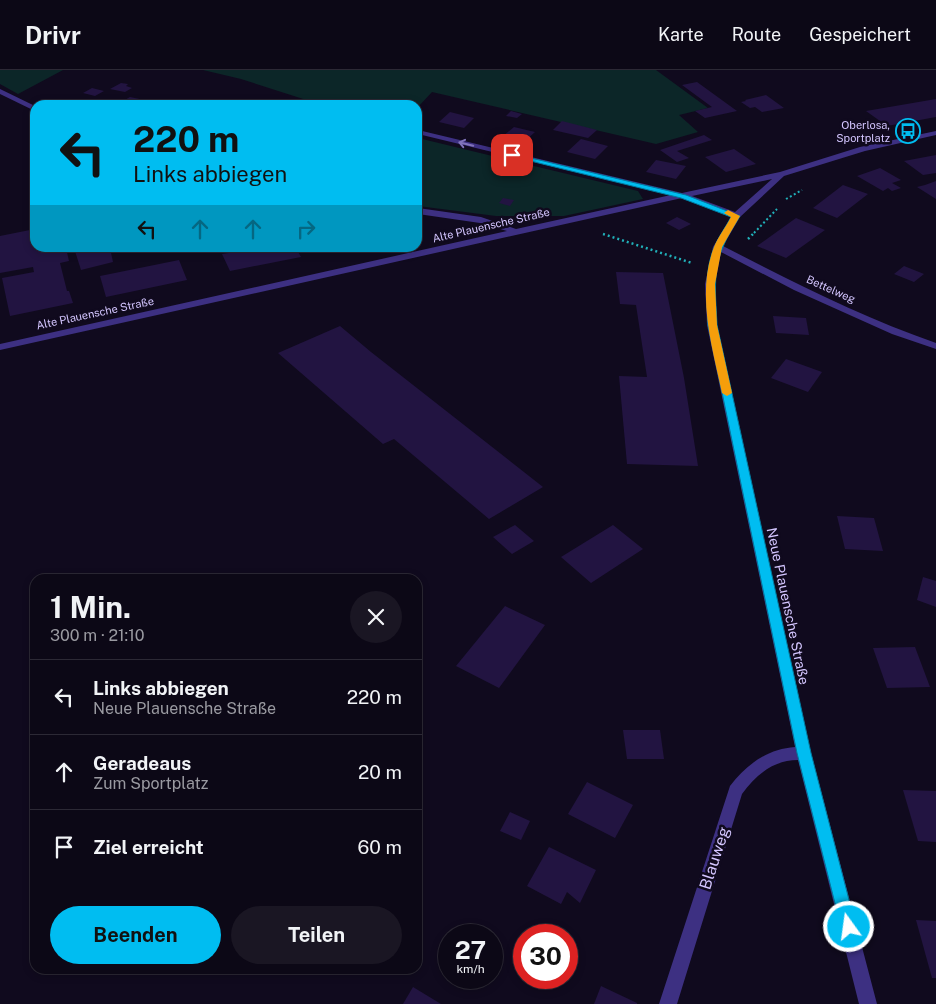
<!DOCTYPE html>
<html lang="de">
<meta charset="utf-8">
<style>
body{margin:0;font-family:"Public Sans",sans-serif;background:#1a1623;color:#f1f3f6;height:100vh;display:flex;flex-direction:column;font-size:19px;white-space:nowrap}
*{box-sizing:border-box;margin:0}
p{font-size:16px;color:#9a9aa1}
.icon{flex:none;width:28px;height:28px;fill:none;stroke:currentColor;stroke-width:2;stroke-linecap:round;stroke-linejoin:round}
.map{position:relative;flex:1;overflow:hidden}
.sheet{position:absolute;left:30px;top:504px;width:392px;height:400px;display:flex;flex-direction:column;background:#0c0816;border-radius:15px;box-shadow:0 2px 8px #0003,0 0 0 1px #2c2935}
.sheet>*{flex:none}
.hud{position:absolute;left:30px;top:30px;width:392px;height:152px;border-radius:15px;box-shadow:0 2px 8px #0003,0 0 0 1px #2c2935;background:#00bdf1;color:#111;overflow:hidden}
.speed{position:absolute;left:438px;top:854px;display:flex;gap:10px;font-size:25px;font-weight:700;text-align:center}
.speed>*{display:grid;place-content:center;width:65px;height:65px;border-radius:50%;background:#0c0816;box-shadow:0 2px 8px #0003,0 0 0 1px #2c2935;line-height:1}
.speed small{font-size:12px;font-weight:400}
.speed .limit{border:8px solid #d22;background:#fff;color:#111}
.pin{position:absolute;display:grid;place-items:center;width:42px;height:42px;color:#fff;margin:-21px;border-radius:10px;box-shadow:0 2px 8px #0006}
.me{position:absolute;width:55px;margin:-28px;rotate:346deg;stroke-linejoin:round;filter:drop-shadow(0 0 4px #0008)}
.turn{display:flex;align-items:center;gap:18px;height:105px;padding:0 20px;font-size:22px}
.turn .icon{width:65px;height:65px;stroke-width:2.5}
.turn b{display:block;font-size:35px;line-height:42px}
.lanes{display:flex;align-items:center;height:48px;padding:0 20px;background:#0003;justify-content:center;gap:25px;direction:ltr}
.lanes .off{opacity:.35}
.round{display:grid;place-items:center;flex:none;width:52px;height:52px;border-radius:26px;background:#1a1623}
.overview{display:flex;align-items:center;justify-content:space-between;height:85px;padding:0 20px}
h1{font-size:30px;font-weight:700;line-height:38px}
.primary-button{display:flex;gap:10px;margin-top:auto;padding:10px 20px}
.primary-button a{flex:1;height:58px;border-radius:30px;background:#00bdf1;color:#111;font-size:20px;font-weight:700;line-height:58px;text-align:center}
.primary-button a+a{background:#1a1623;color:#f1f3f6}
ul{padding:0;list-style:none}
li{display:flex;align-items:center;gap:15px;height:75px;padding:0 20px;border-top:1px solid #2c2935}
li div{flex:1}
li b{display:block;font-size:19px}
li em{font-style:normal}
header{display:flex;align-items:center;gap:30px;box-sizing:border-box;height:70px;padding:0 25px;background:#0c0816;border-bottom:1px solid #2c2935}
header strong{font-size:24px}
nav{display:flex;gap:28px;margin-inline-start:auto;font-size:18px}
.map>svg:first-child{display:block}
.green{fill:#0c2628}
.building{fill:#221441}
.lines{fill:none;stroke-linecap:round;stroke-linejoin:round}
.path-far1{stroke:#21b0b9;stroke-width:2;stroke-dasharray:2 2.5;stroke-linecap:butt}
.path{stroke:#21b0b9;stroke-width:2.5;stroke-dasharray:2 3;stroke-linecap:butt}
.minor{fill:#3d3082;fill-rule:evenodd}
.oneway{stroke:#8174ba}
.route{fill:#00bdf1;stroke:#007b9d}
.slow{fill:#f59e0b}
.labels{text-anchor:middle;stroke-width:5;stroke-linejoin:round;paint-order:stroke}
.far-poi-label{font-size:11px;fill:#d4c6ff;stroke:#100a1e;text-anchor:end}
.far-street-label{font-size:11px;fill:#d4c6ff;stroke:#100a1e}
.street-label{font-size:14px;fill:#d4c6ff;stroke:#100a1e}
.near-street-label{font-size:16px;fill:#d4c6ff;stroke:#100a1e}
</style>
<header>
<strong>Drivr</strong>
<nav><a>Karte</a><a>Route</a><a>Gespeichert</a></nav>
</header>
<div class="map">
<svg width="936" height="934" viewBox="0 0 936 934">
<rect width="100%" height="100%" fill="#100a1e"/>
<g class="green">
<path d="M0,0H63L18,24L0,14Z"/>
<path d="M203,0H656L708,38L679,45L698,62L656,74L432,22L418,37V35H322L241,9Z"/>
<path d="M418,68L638,121L643,129L564,146H496L418,136Z"/>
</g>
<g class="building">
<path d="M697,12L737,41L705,48L695,41L712,37L682,15Z"/>
<path d="M121,13L128,14L126,16L132,18L125,22L110,19Z"/>
<path d="M92,18L104,21L95,26L83,23Z"/>
<path d="M766,25L784,38L762,42L755,37L750,38L741,32L746,31L745,30Z"/>
<path d="M130,27L149,31L143,35H116Z"/>
<path d="M936,29V47L887,56L866,41Z"/>
<path d="M511,41L522,44L517,48L506,46Z"/>
<path d="M450,42L474,48L464,58L439,52Z"/>
<path d="M562,51L597,60L588,68L553,60Z"/>
<path d="M514,57L535,62L525,71L503,66Z"/>
<path d="M704,65L712,70L677,81L689,88L677,92L660,80Z"/>
<path d="M581,69L608,76L595,89L567,82Z"/>
<path d="M734,79L756,94L726,102L705,87Z"/>
<path d="M936,85V103L923,105L904,91Z"/>
<path d="M656,90L686,96L676,109L646,102Z"/>
<path d="M880,98L901,110L892,113L901,118L892,121L888,118L883,121L857,106Z"/>
<path d="M936,111V129L917,117L925,115Z"/>
<path d="M843,115L868,124L837,148L813,138Z"/>
<path d="M503,128L514,130L510,136L499,133Z"/>
<path d="M677,147L691,154L679,160L666,153Z"/>
<path d="M796,148L825,160L786,188L757,176Z"/>
<path d="M35,159V178H66L69,191L60,193L67,221H69L73,233L10,246L2,208L34,202L33,197L0,203V166Z"/>
<path d="M74,178H110L113,192L81,200Z"/>
<path d="M239,178H296L301,187L230,201L222,184L235,182L233,179Z"/>
<path d="M179,190L187,210L106,227L100,206Z"/>
<path d="M904,196L924,204L914,212L894,204Z"/>
<path d="M616,202L663,203L684,308L698,396L627,394L619,306L647,307L636,235L620,234Z"/>
<path d="M773,246L806,248L809,265L776,263Z"/>
<path d="M340,256L371,282L543,417L489,449L394,369L383,374L278,283Z"/>
<path d="M786,289L822,302L808,322L771,308Z"/>
<path d="M837,446L874,448L883,481L845,479Z"/>
<path d="M515,455L534,471L512,484L493,467Z"/>
<path d="M613,455L643,479L591,513L561,487Z"/>
<path d="M923,507L936,511V537L917,530Z"/>
<path d="M505,536L545,555L499,618L456,596Z"/>
<path d="M915,577L930,617L887,618L873,578Z"/>
<path d="M623,660H660L664,689H627Z"/>
<path d="M587,712L633,735L615,768L568,744Z"/>
<path d="M903,720L936,721V772L918,771Z"/>
<path d="M510,742L530,751L521,770L500,761Z"/>
<path d="M549,777L596,800L580,833L567,822L561,834L527,816Z"/>
<path d="M916,850L936,851V908H932Z"/>
<path d="M601,916L637,933V934H594Z"/>
<path d="M413,917L441,934H403Z"/>
</g>
<g class="lines">
<g class="path-far1">
<path d="M786,129L802,120"/>
<path d="M754,163L777,139"/>
</g>
<g class="path">
<path d="M603,164L692,193"/>
<path d="M748,169L755,162"/>
</g>
<g class="minor">
<path d="M0,19L35,36V41L0,24Z"/>
<path d="M418,60L682,123L780,102L860,77L936,61V65L865,81L784,106L740,147L723,176C793,212 862,247 936,273V279L892,264L794,220L721,182L715,214L717,255L811,683L877,934H859L798,690C773,690 756,705 742,724L677,934H659L730,716C746,695 767,679 795,677L707,255L705,214L713,177L731,147L682,128L0,280V274L507,161L480,153L418,144V138L481,147L516,159L671,125L418,64ZM772,109L735,142L692,126Z"/>
</g>
</g>
<defs><path id="oneway-shaft" d="M-6 0H5M1.5-3L5.5 0L1.5 3" fill="none" stroke-width="1.6" stroke-linecap="round" stroke-linejoin="round" transform="scale(1.25)"/></defs>
<use class="oneway" href="#oneway-shaft" transform="translate(466 74) rotate(-166)"/>
<path class="route" d="M510,83L686,125L740,146C734,156 727,166 723,177C712,202 716,229 717,255L811,683L856,857L854,862L849,864L843,862L841,857L797,683L708,255C707,229 704,202 714,178C718,167 726,157 731,147L681,128L510,86Z"/>
<path class="slow" d="M728,140L740,146L722,177L715,214L717,255L732,323L727,326L722,323C712,276 696,224 714,177C718,167 726,157 731,147L724,143Z"/>
<defs>
<symbol id="bus-ring" viewBox="-11 -11 22 22"><circle r="9.5" fill="#100a1e" stroke="#00bdf1" stroke-width="1.5"/><path d="M-5-6H5V4H4V6H2V4H-2V6H-4V4H-5ZM-3.5-4V0h7V-4ZM-3.5 1.2v1.5H-2V1.2ZM2 1.2v1.5H3.5V1.2Z" fill="#00bdf1"/></symbol>
</defs>
<g fill-rule="evenodd">
<use href="#bus-ring" x="894" y="47" width="28" height="28"/>
</g>
<g class="labels">
<g class="far-poi-label">
<text x="890" y="59">Oberlosa,<tspan x="890" dy="13">Sportplatz</tspan></text>
</g>
<g class="far-street-label">
<text transform="translate(491 155) rotate(-13)" y="4">Alte Plauensche Straße</text>
<text transform="translate(831 219) rotate(24)" y="4">Bettelweg</text>
<text transform="translate(95 243) rotate(-12)" y="4">Alte Plauensche Straße</text>
</g>
<g class="street-label">
<text transform="translate(788 536) rotate(78)" y="5">Neue Plauensche Straße</text>
</g>
<g class="near-street-label">
<text transform="translate(714 788) rotate(-72)" y="6">Blauweg</text>
</g>
</g>
</svg>
<div class="speed"><div>27<small>km/h</small></div><div class="limit">30</div></div>
<div class="pin" style="left:512px;top:85px;background:#d93025"><svg class="icon" aria-label="arrive" viewBox="0 0 24 24"><path d="M6 21V4h12l-3 4 3 4H6"/></svg></div>
<svg class="me" style="left:849px;top:857px" viewBox="-20 -20 40 40"><circle r="17" fill="#00bdf1" stroke="#fff" stroke-width="3"/><path d="M0-11L8 9 0 5-8 9z" fill="#fff"/></svg>
<div class="hud">
<div class="turn"><svg class="icon" aria-label="left" viewBox="0 0 24 24"><path d="M17 20v-9H6M10 6l-5 5 5 5"/></svg><div><b>220 m</b>Links abbiegen</div></div>
<div class="lanes"><svg class="icon" aria-label="left" viewBox="0 0 24 24"><path d="M17 20v-9H6M10 6l-5 5 5 5"/></svg><svg class="icon off" aria-label="ahead" viewBox="0 0 24 24"><path d="M12 20V5M6 11l6-6 6 6"/></svg><svg class="icon off" aria-label="ahead" viewBox="0 0 24 24"><path d="M12 20V5M6 11l6-6 6 6"/></svg><svg class="icon off" aria-label="right" viewBox="0 0 24 24"><path d="M7 20v-9h11M14 6l5 5-5 5"/></svg></div>
</div>
<section class="sheet">
<div class="overview"><div><h1>1 Min.</h1><p>300 m · 21:10</p></div><a class="round"><svg class="icon" aria-label="close" viewBox="0 0 24 24"><path d="M6 6l12 12M18 6L6 18"/></svg></a></div>
<ul>
<li><svg class="icon" aria-label="left" viewBox="0 0 24 24"><path d="M17 20v-9H6M10 6l-5 5 5 5"/></svg><div><b>Links abbiegen</b><p>Neue Plauensche Straße</p></div><em>220 m</em></li>
<li><svg class="icon" aria-label="ahead" viewBox="0 0 24 24"><path d="M12 20V5M6 11l6-6 6 6"/></svg><div><b>Geradeaus</b><p>Zum Sportplatz</p></div><em>20 m</em></li>
<li><svg class="icon" aria-label="arrive" viewBox="0 0 24 24"><path d="M6 21V4h12l-3 4 3 4H6"/></svg><div><b>Ziel erreicht</b></div><em>60 m</em></li>
</ul>
<div class="primary-button"><a>Beenden</a><a>Teilen</a></div>
</section>
</div>
